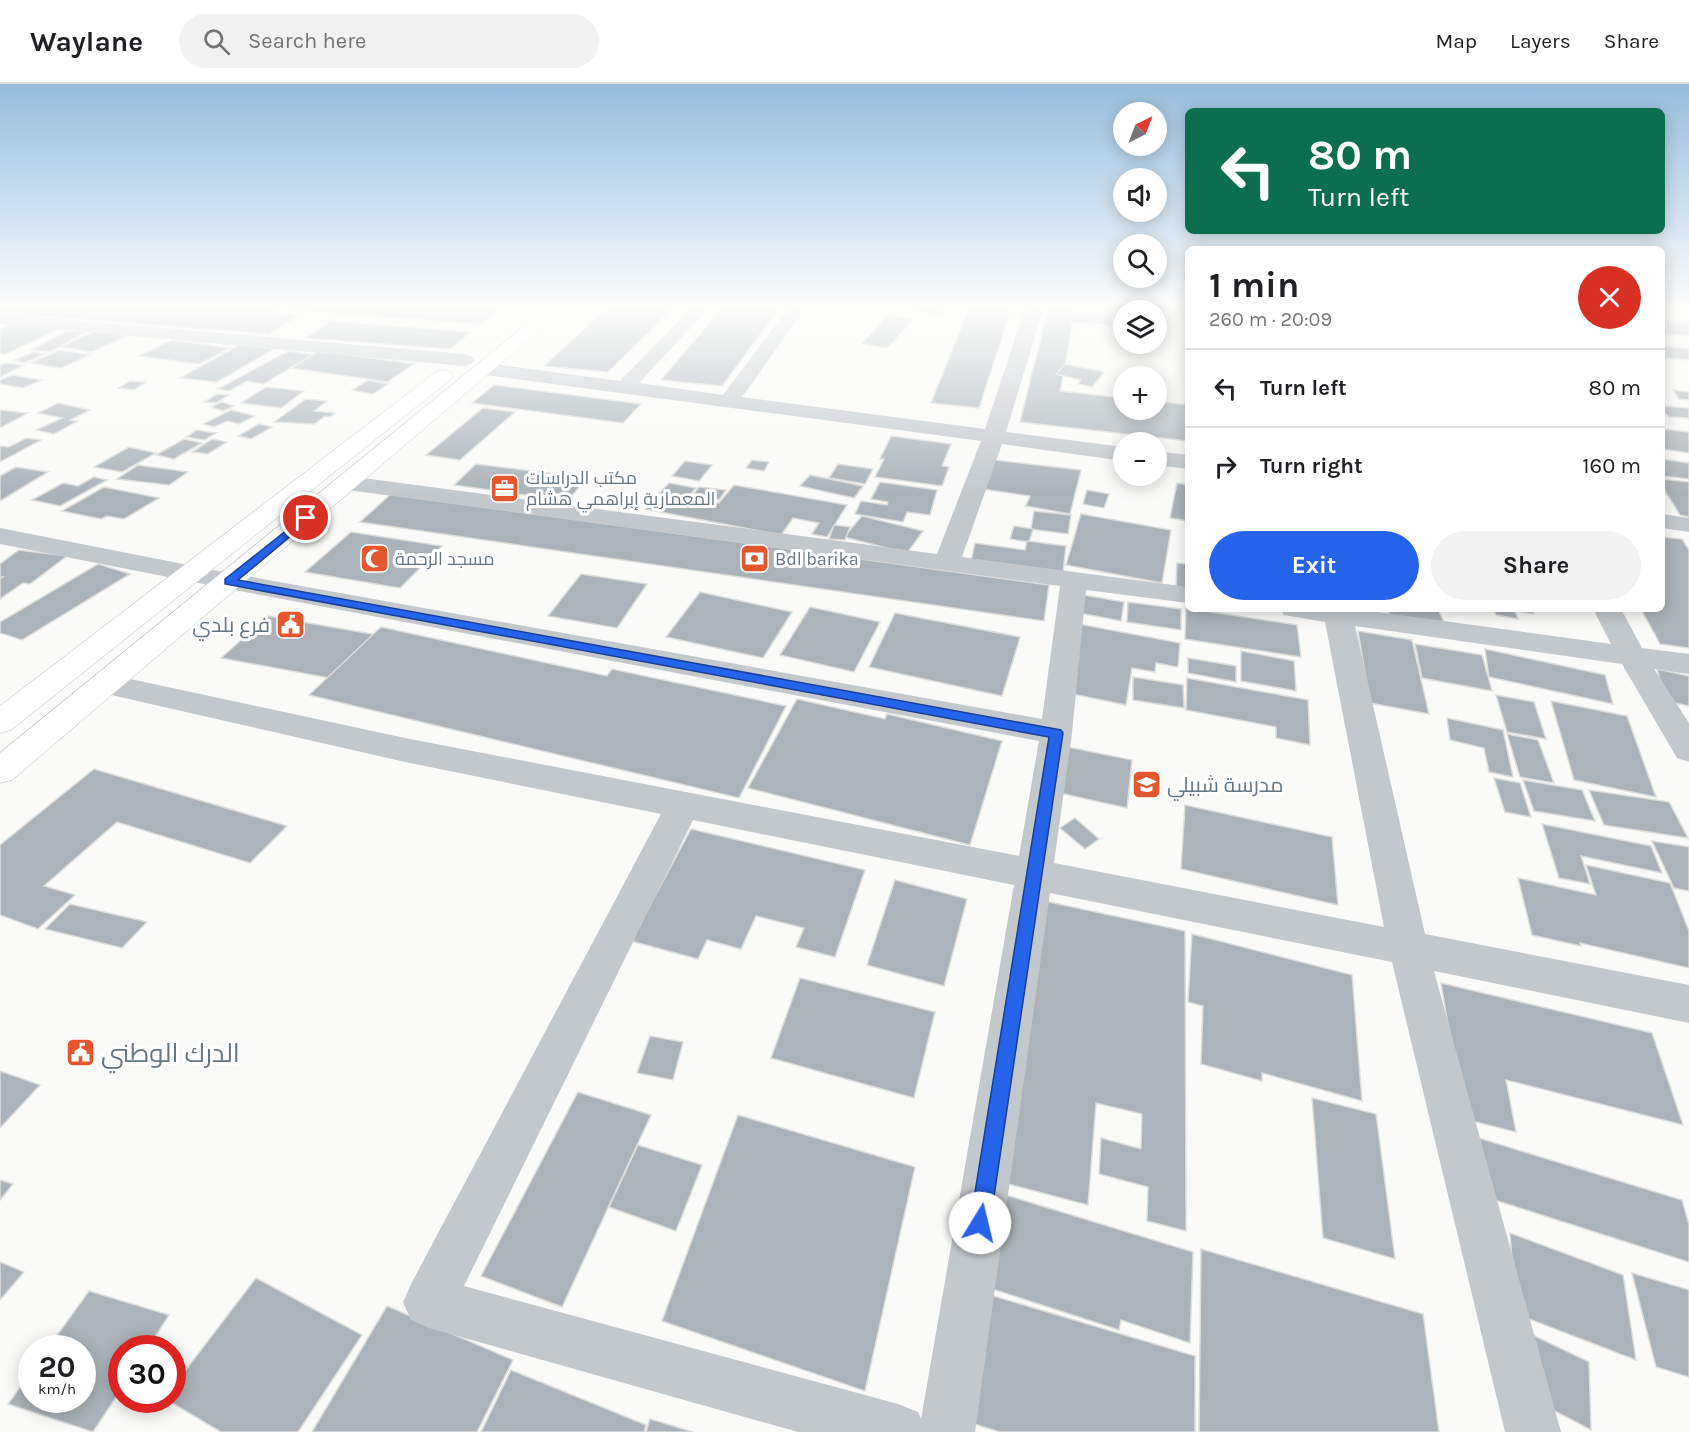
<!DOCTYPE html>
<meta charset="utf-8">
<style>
body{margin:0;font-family:Karla,Cairo,sans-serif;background:#f2f2f2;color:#202124;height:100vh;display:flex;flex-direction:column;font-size:22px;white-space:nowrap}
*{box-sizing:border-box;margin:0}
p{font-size:20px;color:#757577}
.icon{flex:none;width:33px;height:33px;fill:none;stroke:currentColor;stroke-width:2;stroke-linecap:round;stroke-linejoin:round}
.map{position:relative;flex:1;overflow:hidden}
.sheet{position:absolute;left:1185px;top:162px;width:480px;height:366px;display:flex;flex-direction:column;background:#fff;border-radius:9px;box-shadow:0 3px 15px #0003}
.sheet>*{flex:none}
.guide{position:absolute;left:1185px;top:24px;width:480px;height:126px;border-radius:9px;box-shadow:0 3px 15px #0003;background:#0b6e4f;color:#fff;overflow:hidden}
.needle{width:39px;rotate:42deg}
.tools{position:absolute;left:1113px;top:18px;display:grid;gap:12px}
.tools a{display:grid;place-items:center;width:54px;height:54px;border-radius:50%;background:#fff;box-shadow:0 3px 15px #0003;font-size:30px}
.speed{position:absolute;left:18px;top:1251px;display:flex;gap:12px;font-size:30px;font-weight:700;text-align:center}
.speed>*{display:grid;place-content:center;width:78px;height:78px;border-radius:50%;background:#fff;box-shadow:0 3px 15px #0003;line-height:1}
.speed small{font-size:15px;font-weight:400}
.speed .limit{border:9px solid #d22;background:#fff;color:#111}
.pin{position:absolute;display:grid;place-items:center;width:51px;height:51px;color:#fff;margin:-26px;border:3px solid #fff;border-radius:50%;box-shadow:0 2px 6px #0007}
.me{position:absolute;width:66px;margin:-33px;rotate:9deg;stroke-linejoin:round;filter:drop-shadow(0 0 4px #0008)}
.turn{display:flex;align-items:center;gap:21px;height:126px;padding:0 24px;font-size:27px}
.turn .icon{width:78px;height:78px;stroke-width:2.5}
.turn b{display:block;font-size:42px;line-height:51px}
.round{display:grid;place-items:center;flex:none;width:63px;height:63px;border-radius:32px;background:#f2f2f2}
.head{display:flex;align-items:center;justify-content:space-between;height:102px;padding:0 24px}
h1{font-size:36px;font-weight:700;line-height:45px}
.primary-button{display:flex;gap:12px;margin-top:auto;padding:12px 24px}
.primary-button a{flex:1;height:69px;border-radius:36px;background:#2563eb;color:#fff;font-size:24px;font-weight:700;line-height:69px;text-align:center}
.primary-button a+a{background:#f2f2f2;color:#202124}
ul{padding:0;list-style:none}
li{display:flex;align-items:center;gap:18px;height:78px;padding:0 24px;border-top:2px solid #e0e0e0}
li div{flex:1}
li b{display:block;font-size:22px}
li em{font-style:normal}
header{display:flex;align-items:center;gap:36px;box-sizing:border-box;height:84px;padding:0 30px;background:#fff;border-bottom:2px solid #e0e0e0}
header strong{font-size:28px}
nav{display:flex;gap:33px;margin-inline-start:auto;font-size:21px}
.search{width:420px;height:54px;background:#f2f2f2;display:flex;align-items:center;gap:15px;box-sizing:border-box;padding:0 21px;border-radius:33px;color:#757577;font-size:22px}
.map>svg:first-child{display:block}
.building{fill:#aab3b9;stroke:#dcdcda;stroke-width:1.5}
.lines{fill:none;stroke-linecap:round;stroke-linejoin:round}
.primary-casing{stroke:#b5babe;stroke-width:1}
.street{fill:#c3c8cc;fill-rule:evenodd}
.primary{fill:#fff;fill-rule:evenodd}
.route{fill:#2563eb;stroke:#184099;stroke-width:1.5}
.labels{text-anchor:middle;stroke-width:6;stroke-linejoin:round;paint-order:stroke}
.far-poi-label{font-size:18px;fill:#657683;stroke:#fff;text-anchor:start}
.poi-label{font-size:21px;fill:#657683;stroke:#fff;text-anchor:end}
.near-poi-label{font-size:26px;fill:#657683;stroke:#fff;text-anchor:start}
</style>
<header>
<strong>Waylane</strong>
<div class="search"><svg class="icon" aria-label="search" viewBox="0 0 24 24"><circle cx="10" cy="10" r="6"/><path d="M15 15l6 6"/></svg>Search here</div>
<nav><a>Map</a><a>Layers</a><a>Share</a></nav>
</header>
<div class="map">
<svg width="1689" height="1348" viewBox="0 0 1689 1348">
<rect width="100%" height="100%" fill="#fafaf8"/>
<g class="building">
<path d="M0,222H285L275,229L300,231L269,250L0,229Z"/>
<path d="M292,222H447L498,226L482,240L287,226Z"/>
<path d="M610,222H675L608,288L544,282Z"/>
<path d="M724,222H781L722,302L661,296Z"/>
<path d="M914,222H945L939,231L910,227Z"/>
<path d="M970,222H1012L979,324L931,319Z"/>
<path d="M1049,222H1076L1060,307L1124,314V326H1156V317L1188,321V357L1020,338Z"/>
<path d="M1073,230L1112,233L1111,241L1071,238Z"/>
<path d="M889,231L914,235L887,264L861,260Z"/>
<path d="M331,237L471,248L450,265L306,254Z"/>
<path d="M1156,237L1168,238L1166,247L1156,245Z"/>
<path d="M1662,237L1689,240V252L1662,249Z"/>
<path d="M14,239L61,244L6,270H0V245Z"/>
<path d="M67,247L86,248L50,268L31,266Z"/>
<path d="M95,247L127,252L92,268L60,263Z"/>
<path d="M172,256L230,264L199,280L138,272Z"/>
<path d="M239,261L274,265L217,298L180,294Z"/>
<path d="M1662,262L1689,265V276L1662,274Z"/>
<path d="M60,266L90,271L61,284L30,279Z"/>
<path d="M288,267L313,271L263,300L247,297L229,307L218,305Z"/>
<path d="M319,267L414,280L387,298L291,284Z"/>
<path d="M34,268L45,270L24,279L14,276Z"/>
<path d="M6,279L24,281L0,293V281Z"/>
<path d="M1065,280L1104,288L1092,303L1078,300L1081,296L1056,290Z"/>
<path d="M13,291L42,296L23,304L0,300V296Z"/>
<path d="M368,296L388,300L373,310L352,306Z"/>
<path d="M130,297L146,298L134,306L118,304Z"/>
<path d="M494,301L641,320L623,339L472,319Z"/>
<path d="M266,303L304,307L281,324L241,319Z"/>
<path d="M1673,306L1689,308V316L1679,315Z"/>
<path d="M217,310L229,311L216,319L204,318Z"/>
<path d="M306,315L327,317L314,327L335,329L330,333L325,332L314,340L274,338Z"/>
<path d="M222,318L234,322L223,327L211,323Z"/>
<path d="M58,319L90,326L70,336L78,337L54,350L36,346L62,334L38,329Z"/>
<path d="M1662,322L1689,324V334L1669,333L1662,326Z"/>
<path d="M483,324L515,328L460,376L426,371Z"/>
<path d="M0,326L28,329L0,344Z"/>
<path d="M231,326L255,332L239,340L227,337L214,343L203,340Z"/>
<path d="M259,340L272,343L251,355L238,352Z"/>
<path d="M1662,345L1689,348V369L1662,365Z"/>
<path d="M197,346L216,349L205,356L186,353Z"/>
<path d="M891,352L951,360L942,382L949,383L942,402L875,393L884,375H880Z"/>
<path d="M26,354L41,356L0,378V362L9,363Z"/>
<path d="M184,355L202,359L174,375L156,371Z"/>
<path d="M212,355L227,358L208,370L192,368Z"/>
<path d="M129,363L156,369L122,388L94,383Z"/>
<path d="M1662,375L1689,379V395L1662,392Z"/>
<path d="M752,376L769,378L764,387L746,384Z"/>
<path d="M994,376L1081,386L1070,430L1026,422L1030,412L983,405Z"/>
<path d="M685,377L712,381L699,397L672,392Z"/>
<path d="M476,380L586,394L568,417L454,401Z"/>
<path d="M838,380L873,385L865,400L829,394Z"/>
<path d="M138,381L188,388L169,401L117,395Z"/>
<path d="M16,383L48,388L0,417V392Z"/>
<path d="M810,391L863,402L854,414L800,402Z"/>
<path d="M94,393L107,396L60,422L32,416L63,399L78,402Z"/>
<path d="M1662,395L1689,398V433L1680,431L1662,402Z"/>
<path d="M880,398L937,406L930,431L907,428L903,438L855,430L861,417L887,421L888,418L871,415Z"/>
<path d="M669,399L696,404L688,413L719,419L734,401L847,421L827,453L812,450L819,439L793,434L781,451L645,425Z"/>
<path d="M1177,399L1188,401V437L1170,434Z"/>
<path d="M104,403L159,414L124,435L107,432L101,435L62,427Z"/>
<path d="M699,403L726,406L719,416L692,412Z"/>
<path d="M1087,406L1109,410L1104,424L1083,420Z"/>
<path d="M391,410L1049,501L1044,537L360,438Z"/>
<path d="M1034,427L1071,431L1068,450L1031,445Z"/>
<path d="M1081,430L1171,446L1162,499L1066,481Z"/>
<path d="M862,432L923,447L907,469L844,453Z"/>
<path d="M834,441L850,443L845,456L829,455Z"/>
<path d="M1014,442L1033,445L1029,458L1010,455Z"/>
<path d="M351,448L442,462L400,504L305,488Z"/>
<path d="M1662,453L1682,455L1689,466V564L1660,560L1641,525H1662Z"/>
<path d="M1027,457L1066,462L1063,488L971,477L975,459L1025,466Z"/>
<path d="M19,466L67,472L30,500L23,499L0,515V495L3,493H0V480Z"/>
<path d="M1177,479L1188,480V506L1176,504Z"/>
<path d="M98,480L130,490L22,556L0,549V538Z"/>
<path d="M581,490L647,500L617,544L548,532Z"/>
<path d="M700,508L792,528L763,574L666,553Z"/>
<path d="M1078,510L1124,518L1121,537L1074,528Z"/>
<path d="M1128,518L1181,525V546L1127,538Z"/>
<path d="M810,523L880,538L854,588L780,571Z"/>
<path d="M1186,524L1297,541L1301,573L1185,555Z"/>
<path d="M1387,525H1438L1444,538L1389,531Z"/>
<path d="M1493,525H1532L1534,530L1515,527L1518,535L1496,531Z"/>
<path d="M895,529L1020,553L1002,612L869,583Z"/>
<path d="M268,532L383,552L340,596L221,574Z"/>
<path d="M1079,540L1180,559L1178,583L1156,579L1155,588L1132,584L1126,621L1063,608Z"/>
<path d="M381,543L607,592L612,585L786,622L739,714L309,611Z"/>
<path d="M1358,547L1412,556L1429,630L1370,619Z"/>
<path d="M1415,560L1482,571L1492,607L1422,594Z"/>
<path d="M1485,565L1605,591L1613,620L1489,593Z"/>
<path d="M1241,567L1294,577L1296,607L1241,597Z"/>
<path d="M1188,574L1236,582V598L1188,589Z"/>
<path d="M1657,585L1689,592V622L1666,617Z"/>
<path d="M1133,593L1183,601L1184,624L1133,616Z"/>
<path d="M1187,594L1308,616L1310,661L1276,654V643L1186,626Z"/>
<path d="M1496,611L1534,618L1546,655L1507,648Z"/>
<path d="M797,615L885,635L887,630L1002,657L970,761L748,704Z"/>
<path d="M1551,617L1627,632L1656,713L1574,696Z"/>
<path d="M1447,634L1503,646L1513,693L1489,688L1484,664L1450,656Z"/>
<path d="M1507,650L1538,656L1554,699L1520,693Z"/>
<path d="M1063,662L1132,676L1127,724L1055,708Z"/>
<path d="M94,685L287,742L250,779L117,738L44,802L75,811L38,845L0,831V761Z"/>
<path d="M1494,694L1520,699L1531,733L1505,728Z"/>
<path d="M1523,696L1582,706L1595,737L1534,727Z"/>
<path d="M1589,706L1669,718L1688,754L1604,741Z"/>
<path d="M1185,721L1332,753L1338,821L1181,785Z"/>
<path d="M1075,734L1099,755L1085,765L1060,744Z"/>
<path d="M1542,740L1651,762L1662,789L1581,772L1590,800L1559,794Z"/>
<path d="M691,745L865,786L835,873L796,863L804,844L756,832L741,865L707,856L698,875L631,857Z"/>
<path d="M1652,757L1689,763V807L1674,804Z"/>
<path d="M1586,781L1670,799L1689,847V884L1580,859L1581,862L1532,851L1518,794L1596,811Z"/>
<path d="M895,796L967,815L944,902L867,881Z"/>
<path d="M1035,815L1185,847L1186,1147L1147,1137L1148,1103L1099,1090L1101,1054L1141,1065L1142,1030L1096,1019L1088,1121L997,1097Z"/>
<path d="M70,820L147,838L122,864L45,845Z"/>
<path d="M1192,850L1352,891L1362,1017L1262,989V997L1201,980L1203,922L1188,918Z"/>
<path d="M800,894L935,928L914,1014L771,974Z"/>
<path d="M1441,899L1652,949L1683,1041L1506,996L1516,1048L1464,1035Z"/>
<path d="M650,952L683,958L673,996L637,989Z"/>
<path d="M0,987L40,1001L0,1044Z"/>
<path d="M578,1008L651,1031L562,1223L481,1192Z"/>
<path d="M1312,1014L1376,1030L1395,1175L1323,1154Z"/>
<path d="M738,1031L915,1083L865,1307L662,1237Z"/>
<path d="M1472,1052L1682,1116L1689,1141V1178L1479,1111Z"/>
<path d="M638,1061L702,1081L676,1147L609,1123Z"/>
<path d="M0,1096L13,1100L0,1116Z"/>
<path d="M996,1108L1193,1168L1190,1259L1121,1236L1119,1246L980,1201Z"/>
<path d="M1510,1149L1623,1191L1636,1276L1516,1230Z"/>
<path d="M1201,1165L1423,1230L1439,1348H1199Z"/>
<path d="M0,1178L24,1188L0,1216Z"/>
<path d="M1632,1189L1689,1206V1293L1656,1283Z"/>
<path d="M256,1194L362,1251L298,1348H221L167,1316H172V1304Z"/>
<path d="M89,1207L169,1231L148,1264H122V1304L93,1348L8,1320L32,1287V1316H82V1264H48Z"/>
<path d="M987,1210L1195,1272V1348H1000L968,1338Z"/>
<path d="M387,1222L513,1276L477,1348H312Z"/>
<path d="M1522,1246L1589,1278L1591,1346L1521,1309Z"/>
<path d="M511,1286L646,1341L644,1348H481Z"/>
<path d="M650,1335L693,1348H646Z"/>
</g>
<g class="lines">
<defs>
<g id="primary">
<path d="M549,222H568L12,696L0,699V669Z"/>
<path d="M1662,226L1689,227V237L1662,236Z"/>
<path d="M443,286L450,288L453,292L450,296L11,646L0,649V622L436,288Z"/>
</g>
</defs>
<use href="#primary" class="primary-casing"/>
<g class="street">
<path d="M693,222H711L639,299L723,311L790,222H807L742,313L985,345L1026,222H1044L1006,348L1124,363V377L1002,360L962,473L1188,503V519L1086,506L1072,649L1054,779L1384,843L1325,538L1284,531L1280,525H1356L1611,560L1593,525H1621L1642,564L1689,570V590L1654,585L1689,639V678L1677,674L1622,580L1355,542L1425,850L1689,901V939L1434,887L1561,1348H1505L1392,878L1050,809L975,1348H798L429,1244L411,1236L403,1218L411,1200L661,730L405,678L107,610L96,607L92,600L96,593L107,590L405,654L1019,772L1039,657L229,505L0,460V444L229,489L1042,635L1060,502L348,406L340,404L336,399L340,394L348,392L937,470L981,357L485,291L478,289L475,285L478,281L485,279L620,297ZM693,736L1014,801L921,1335L918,1328L898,1320L464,1202Z"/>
<path d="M0,230L464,270L471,272L474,276L471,280L464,282L0,240Z"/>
<path d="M1156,367L1188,371V385L1156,381Z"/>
<path d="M1662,430L1689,434V448L1662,444Z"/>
</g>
<use href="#primary" class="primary"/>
</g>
<linearGradient id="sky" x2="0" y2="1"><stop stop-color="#96bcdc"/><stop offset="0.54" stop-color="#fdfdfc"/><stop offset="1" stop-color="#fdfdfc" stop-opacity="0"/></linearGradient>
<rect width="1689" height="411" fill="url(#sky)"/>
<path class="route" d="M306,431L311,434L310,436L238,496L1061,646L1063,649L990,1139L987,1146L980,1149L973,1146L970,1139L1049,653L225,500V495Z"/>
<defs>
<symbol id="office-square" viewBox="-11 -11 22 22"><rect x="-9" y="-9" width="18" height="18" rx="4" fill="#e4572e" stroke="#fff"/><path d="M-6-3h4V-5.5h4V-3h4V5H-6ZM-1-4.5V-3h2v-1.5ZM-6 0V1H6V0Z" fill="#fff"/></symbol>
<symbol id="mosque-square" viewBox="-11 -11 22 22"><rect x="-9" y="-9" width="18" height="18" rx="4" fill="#e4572e" stroke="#fff"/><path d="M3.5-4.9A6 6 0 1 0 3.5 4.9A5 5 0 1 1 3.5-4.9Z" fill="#fff"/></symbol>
<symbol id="bank-square" viewBox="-11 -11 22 22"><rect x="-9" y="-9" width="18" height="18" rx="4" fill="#e4572e" stroke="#fff"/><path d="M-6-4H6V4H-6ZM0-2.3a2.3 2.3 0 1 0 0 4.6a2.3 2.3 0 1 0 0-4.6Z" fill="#fff"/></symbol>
<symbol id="civic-square" viewBox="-11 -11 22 22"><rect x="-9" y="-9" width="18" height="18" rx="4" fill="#e4572e" stroke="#fff"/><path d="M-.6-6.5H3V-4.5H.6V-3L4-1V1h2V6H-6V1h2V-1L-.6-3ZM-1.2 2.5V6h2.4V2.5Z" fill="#fff"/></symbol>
<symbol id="school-square" viewBox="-11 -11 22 22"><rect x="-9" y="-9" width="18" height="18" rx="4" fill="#e4572e" stroke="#fff"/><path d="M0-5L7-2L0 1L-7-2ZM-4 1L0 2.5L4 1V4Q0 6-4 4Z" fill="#fff"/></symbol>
</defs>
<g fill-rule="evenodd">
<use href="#office-square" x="488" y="388" width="33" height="33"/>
<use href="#mosque-square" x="358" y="458" width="33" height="33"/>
<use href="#bank-square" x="738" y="458" width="33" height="33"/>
<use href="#civic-square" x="274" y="524" width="33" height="33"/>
<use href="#school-square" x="1130" y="684" width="33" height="33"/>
<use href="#civic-square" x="64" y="952" width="33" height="33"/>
</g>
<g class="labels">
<g class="far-poi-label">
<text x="526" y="400">مكتب الدراسات<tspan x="526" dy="21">المعمارية إبراهمي هشام</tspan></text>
<text x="395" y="481">مسجد الرحمة</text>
<text x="775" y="481">Bdl barika</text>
</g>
<g class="poi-label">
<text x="270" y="548">فرع بلدي</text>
<text x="1167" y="708" text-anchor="start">مدرسة شبيلي</text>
</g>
<g class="near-poi-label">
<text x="101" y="978">الدرك الوطني</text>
</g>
</g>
</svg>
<div class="tools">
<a><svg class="needle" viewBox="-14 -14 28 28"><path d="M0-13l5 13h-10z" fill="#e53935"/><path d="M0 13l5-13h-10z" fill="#757577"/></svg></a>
<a><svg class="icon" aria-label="sound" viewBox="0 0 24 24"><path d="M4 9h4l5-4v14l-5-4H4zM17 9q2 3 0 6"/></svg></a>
<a><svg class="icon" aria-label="search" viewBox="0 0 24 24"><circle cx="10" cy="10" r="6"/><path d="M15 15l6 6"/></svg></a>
<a><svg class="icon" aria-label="layers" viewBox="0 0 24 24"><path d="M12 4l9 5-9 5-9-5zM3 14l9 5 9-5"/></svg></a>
<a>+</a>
<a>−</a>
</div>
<div class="speed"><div>20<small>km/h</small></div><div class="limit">30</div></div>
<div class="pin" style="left:306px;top:434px;background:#d93025"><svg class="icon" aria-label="arrive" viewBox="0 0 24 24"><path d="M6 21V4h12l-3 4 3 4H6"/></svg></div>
<svg class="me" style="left:980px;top:1139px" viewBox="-20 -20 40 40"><circle r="19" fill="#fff"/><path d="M0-13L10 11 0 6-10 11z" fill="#2563eb"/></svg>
<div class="guide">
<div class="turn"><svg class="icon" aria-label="left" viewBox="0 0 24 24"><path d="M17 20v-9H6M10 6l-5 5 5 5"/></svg><div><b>80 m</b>Turn left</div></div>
</div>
<section class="sheet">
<div class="head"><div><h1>1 min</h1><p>260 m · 20:09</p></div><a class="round" style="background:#d93025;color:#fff"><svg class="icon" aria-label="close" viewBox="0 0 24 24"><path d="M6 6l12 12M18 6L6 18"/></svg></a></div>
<ul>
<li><svg class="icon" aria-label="left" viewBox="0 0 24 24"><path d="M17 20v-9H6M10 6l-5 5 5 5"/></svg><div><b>Turn left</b></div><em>80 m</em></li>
<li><svg class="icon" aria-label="right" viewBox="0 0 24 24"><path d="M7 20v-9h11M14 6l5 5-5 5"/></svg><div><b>Turn right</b></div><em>160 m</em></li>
</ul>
<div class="primary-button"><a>Exit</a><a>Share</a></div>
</section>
</div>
